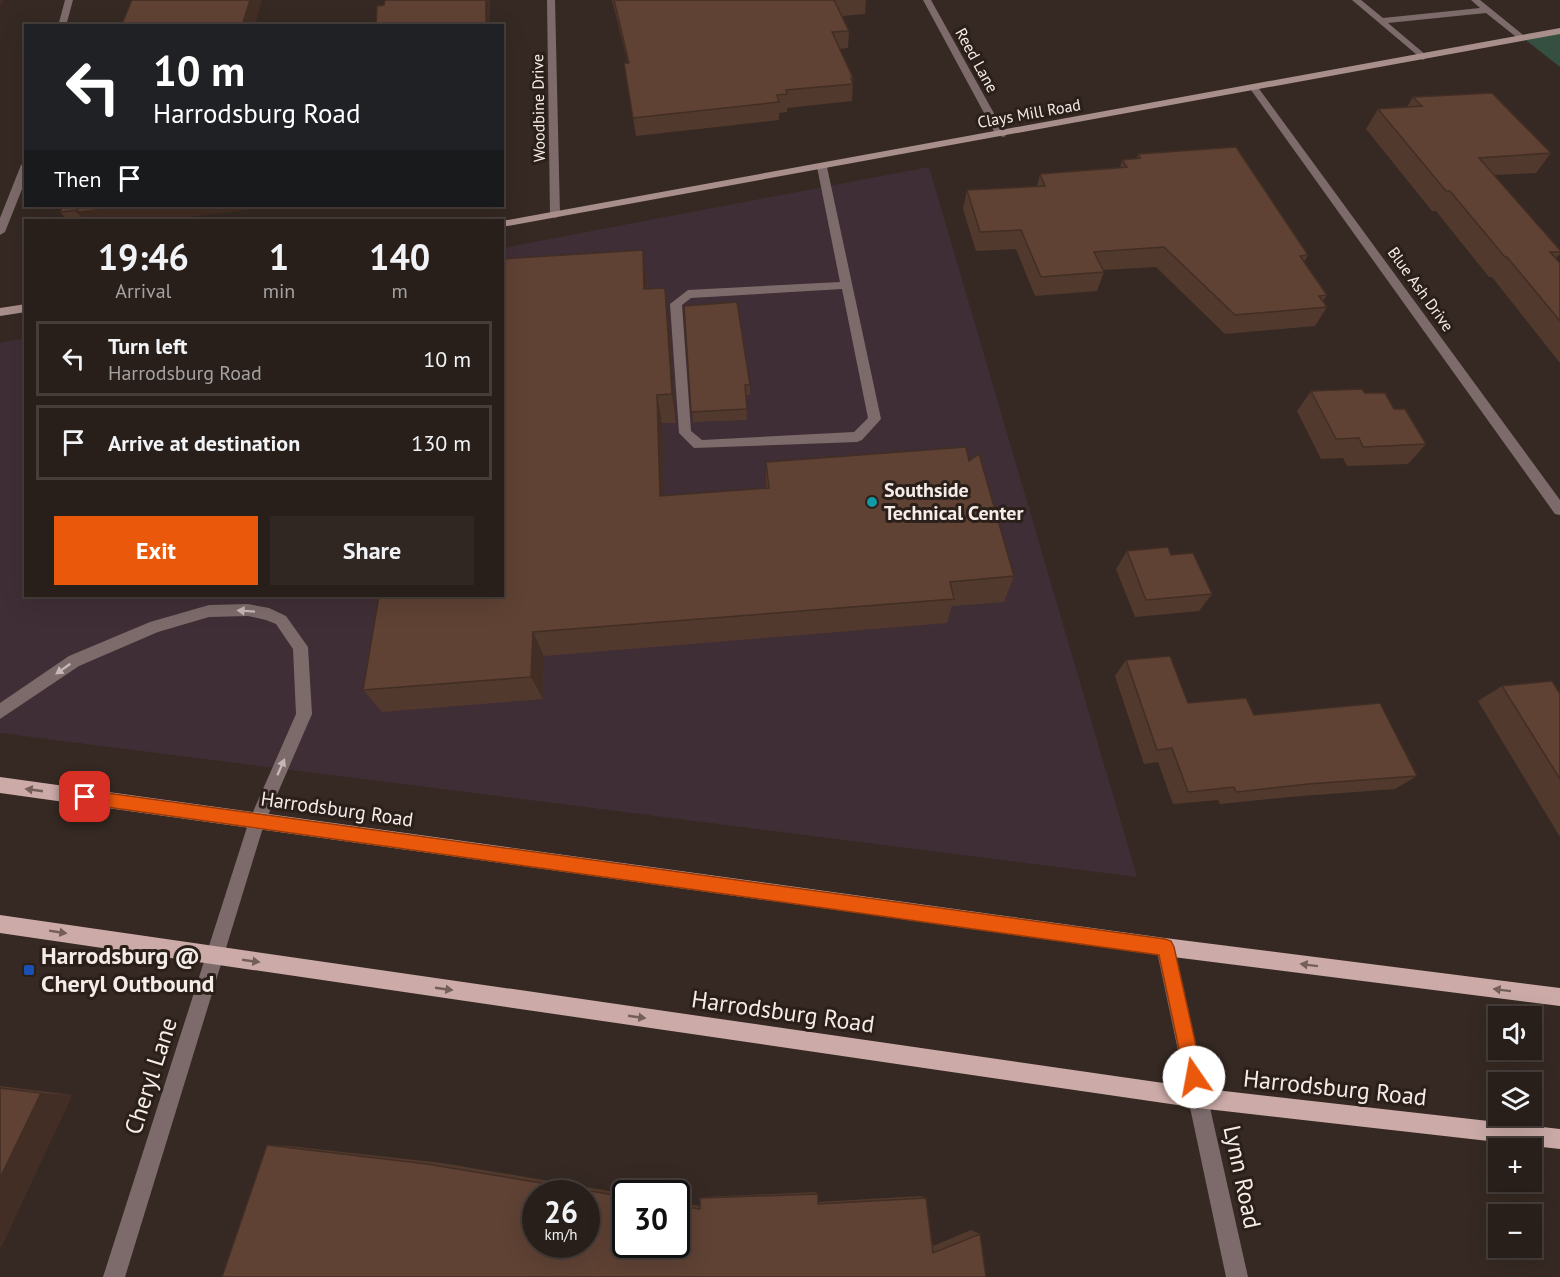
<!DOCTYPE html>
<meta charset="utf-8">
<style>
body{margin:0;font-family:"PT Sans",sans-serif;background:#302723;color:#f1f3f6;height:100vh;display:flex;flex-direction:column;font-size:22px;white-space:nowrap}
*{box-sizing:border-box;margin:0}
p{font-size:20px;color:#a5a2a2}
.icon{flex:none;width:33px;height:33px;fill:none;stroke:currentColor;stroke-width:2;stroke-linecap:round;stroke-linejoin:round}
.map{position:relative;flex:1;overflow:hidden}
.details{position:absolute;left:24px;top:219px;width:480px;height:378px;display:flex;flex-direction:column;background:#281f1a;border-radius:0px;box-shadow:0 6px 24px #0002,0 0 0 2px #443d39}
.details>*{flex:none}
.hud{position:absolute;left:24px;top:24px;width:480px;height:183px;border-radius:0px;box-shadow:0 6px 24px #0002,0 0 0 2px #443d39;background:#202124;color:#fff;overflow:hidden}
.controls{position:absolute;left:1488px;top:1006px;display:grid;gap:12px}
.controls a{display:grid;place-items:center;width:54px;height:54px;border-radius:0px;background:#281f1a;box-shadow:0 6px 24px #0002,0 0 0 2px #443d39;font-size:30px}
.speed{position:absolute;left:522px;top:1180px;display:flex;gap:12px;font-size:30px;font-weight:700;text-align:center}
.speed>*{display:grid;place-content:center;width:78px;height:78px;border-radius:50%;background:#281f1a;box-shadow:0 6px 24px #0002,0 0 0 2px #443d39;line-height:1}
.speed small{font-size:15px;font-weight:400}
.speed .limit{border:3px solid #111;border-radius:9px;background:#fff;color:#111}
.pin{position:absolute;display:grid;place-items:center;width:51px;height:51px;color:#fff;margin:-26px;border-radius:12px;box-shadow:0 3px 9px #0006}
.me{position:absolute;width:66px;margin:-33px;rotate:348deg;stroke-linejoin:round;filter:drop-shadow(0 0 4px #0008)}
.turn{display:flex;align-items:center;gap:21px;height:126px;padding:0 30px;font-size:27px}
.turn .icon{width:78px;height:78px;stroke-width:2.5}
.turn b{display:block;font-size:42px;line-height:51px}
.then{display:flex;align-items:center;height:57px;padding:0 30px;background:#0003;gap:12px;font-size:22px}
.eta{display:flex;justify-content:space-evenly;align-items:center;height:102px;text-align:center}
.eta b{font-size:36px;font-weight:700;line-height:42px}
.action{display:flex;gap:12px;margin-top:auto;padding:12px 30px}
.action a{flex:1;height:69px;border-radius:0px;background:#ea580c;color:#fff;font-size:24px;font-weight:700;line-height:69px;text-align:center}
.action a+a{background:#302723;color:#f1f3f6}
ul{padding:0;list-style:none}
li{display:flex;align-items:center;gap:18px;height:75px;margin:0 12px 9px;padding:0 18px;border:3px solid #443d39;border-radius:0px}
li div{flex:1}
li b{display:block;font-size:22px}
li em{font-style:normal}
.map>svg:first-child{display:block}
.education{fill:#402e36}
.green{fill:#354f40}
.lines{fill:none;stroke-linecap:round;stroke-linejoin:round}
.lane{fill:#7c6b6a;fill-rule:evenodd}
.street{fill:#7c6b6a;fill-rule:evenodd}
.secondary{fill:#a98f8c;fill-rule:evenodd}
.primary{fill:#cbaaa7;fill-rule:evenodd}
.wall{fill:#52392d;fill-rule:evenodd}
.shaded-wall{fill:#422e24}
.building{fill:#5f4234;stroke:#422e24;stroke-width:1.5;fill-rule:evenodd}
.oneway{fill:#c5b8b6}
.oneway2{fill:#735e59}
.route{fill:#ea580c;stroke:#983908;stroke-width:1.5}
.culture-dot{fill:#0f9aa8;stroke:#2b1f1a;stroke-width:2}
.transit-dot{fill:#1a4fb4;stroke:#2b1f1a;stroke-width:2}
.labels{text-anchor:middle;stroke-width:6;stroke-linejoin:round;paint-order:stroke}
.far-street-label{font-size:16px;fill:#f5ece8;stroke:#2b1f1a}
.poi-label{font-size:20px;font-weight:bold;fill:#f5ece8;stroke:#2b1f1a;text-anchor:start}
.street-label{font-size:20px;fill:#f5ece8;stroke:#2b1f1a}
.near-poi-label{font-size:24px;font-weight:bold;fill:#f5ece8;stroke:#2b1f1a;text-anchor:start}
.near-street-label{font-size:24px;fill:#f5ece8;stroke:#2b1f1a}
</style>
<div class="map">
<svg width="1560" height="1277" viewBox="0 0 1560 1277">
<rect width="100%" height="100%" fill="#362923"/>
<path class="education" d="M929,167L1137,877L0,733V343L25,338L26,596H502L503,248Z"/>
<path class="green" d="M1560,31V67L1523,38Z"/>
<g class="lines">
<g class="lane">
<path d="M1352,0H1361L1383,18L1480,8L1471,0H1480L1527,38L1520,40L1486,13L1388,23L1426,55L1427,57L1423,60Z"/>
<path d="M818,165L827,167L881,419L862,440L857,442L694,448L679,433L670,304L688,290L840,282L817,167ZM842,289L868,418L854,432L702,440L691,431L682,305L691,298Z"/>
<path d="M248,604L269,608L286,616L308,647L312,714L263,827L257,829L251,827L249,821L296,714L293,649L276,624L266,620L248,616L209,617L158,632L79,666L0,719V703L69,656L150,622L209,605Z"/>
</g>
<g class="street">
<path d="M65,0H73L66,26H58Z"/>
<path d="M547,0H555L560,215L555,218L550,215Z"/>
<path d="M923,0H931L1006,135L1004,137L996,135Z"/>
<path d="M1251,86H1257L1560,500V515L1555,514L1251,90Z"/>
<path d="M26,162V179L5,232L0,235V218L21,165Z"/>
<path d="M257,813L263,815L265,821L125,1277H103L249,821L251,815Z"/>
<path d="M1165,938L1171,941L1174,947L1248,1277H1226L1156,947L1159,941Z"/>
</g>
<g class="secondary">
<path d="M1560,28V34L502,227V221Z"/>
<path d="M26,304V312L0,316V308Z"/>
</g>
<g class="primary">
<path d="M0,777L1165,938L1560,988V1006L1165,956L0,793Z"/>
<path d="M0,915L1198,1088L1560,1129V1149L1198,1108L0,933Z"/>
</g>
</g>
<g class="wall">
<path d="M612,0H866L865,14L842,16L849,31L848,48L840,49L853,78L852,101L787,108V112L779,113V120L636,136L624,63H628Z"/>
<path d="M1413,97L1551,153L1536,173L1494,175L1560,250V254L1556,258L1560,263V363L1492,277H1489L1436,211H1432L1366,129L1378,109L1407,107Z"/>
<path d="M1138,154L1308,255L1304,262L1327,295L1323,301L1327,307L1315,326L1225,334L1156,267L1103,270L1104,272L1097,291L1035,296L1016,249L976,251L963,209L967,190L1037,186L1040,174L1120,168L1122,160L1136,159Z"/>
<path d="M63,206L269,207L162,220H67L60,212Z"/>
<path d="M647,280L648,289L669,318L676,423H662L664,496L766,488V462L969,461L1014,576L1004,602L952,606L947,623L544,656L543,699L382,712L363,690Z"/>
<path d="M684,306L750,385V395H746L747,420L693,422Z"/>
<path d="M1311,391L1365,393L1394,409L1426,444L1408,464L1347,466L1343,458L1321,459L1297,411Z"/>
<path d="M1127,551L1171,555L1212,594L1199,611L1135,617L1116,569Z"/>
<path d="M1126,660L1188,703L1254,715L1417,776L1395,789L1289,797L1220,804L1218,800L1173,804L1158,762L1144,764L1115,676Z"/>
<path d="M1502,686L1560,694V837L1478,701Z"/>
<path d="M0,1086L72,1095L1,1247H0Z"/>
<path d="M267,1145L289,1146L442,1163L627,1194H626V1245H676V1202L700,1206V1198L704,1197L816,1192L818,1194V1202L920,1196L926,1198L933,1246L971,1230L980,1234L985,1277H222ZM536,1194H586V1245H536Z"/>
</g>
<g class="shaded-wall">
<path d="M0,0H4L0,6Z"/>
<path d="M250,0H262L255,26H242Z"/>
<rect x="486" y="0" width="4" height="26"/>
<path d="M131,206H269V207L162,220H83L77,212Z"/>
<path d="M643,250L647,280L648,319L644,289Z"/>
<path d="M665,288L669,318L676,423L672,394Z"/>
<path d="M657,395L662,423L665,523L660,496Z"/>
<path d="M533,632L544,656L543,699L531,677Z"/>
<path d="M41,1093L72,1095L1,1247H0V1178Z"/>
</g>
<g class="building">
<path d="M132,0H250L242,26H121Z"/>
<path d="M385,0H486V26H376L377,6L384,5Z"/>
<path d="M614,0H834L849,31L832,32L853,78H851L853,84L786,90L787,94L777,95L779,102L633,118L624,63H629Z"/>
<path d="M1492,93L1551,153L1479,158L1560,250V252H1550L1560,263V321L1507,257H1505L1450,191H1446L1378,109L1422,106L1413,97Z"/>
<path d="M1236,147L1308,255L1300,256L1327,295L1319,296L1327,307L1235,315L1164,247L1094,252L1104,272L1041,277L1021,230L980,232L967,190L1045,186L1040,174L1127,167L1122,160L1140,158L1138,154Z"/>
<path d="M63,206H131L77,212L78,210L60,212Z"/>
<path d="M643,250L644,289L665,288L672,394L657,395L660,496L769,488L766,462L966,447L969,461L979,454L1014,576L950,582L954,599L533,632L531,677L363,690L379,596H502V259Z"/>
<path d="M737,302L750,385H745L747,409L691,412L684,306Z"/>
<path d="M1362,389L1365,393H1385L1394,409H1405L1426,444L1363,447L1359,438L1336,439L1311,391Z"/>
<path d="M1168,547L1171,555L1193,553L1212,594L1146,600L1127,551Z"/>
<path d="M1170,656L1188,703L1246,698L1254,715L1380,703L1417,776L1308,784L1236,792L1234,787L1188,792L1172,748L1157,750L1126,660Z"/>
<path d="M1552,681L1560,694V779L1502,686Z"/>
<path d="M0,1088L41,1093L0,1178Z"/>
<path d="M267,1145L427,1164L626,1197V1245H676V1205L700,1209V1198L818,1194V1204L926,1198L933,1253L980,1234L986,1277H222ZM536,1194H586V1245H536Z"/>
</g>
<defs><path id="oneway-solid" d="M-6-.8H1V-3.2L6.5 0L1 3.2V.8H-6Z" transform="scale(1.5)"/></defs>
<g class="oneway">
<use href="#oneway-solid" transform="translate(246 611) rotate(-176)"/>
<use href="#oneway-solid" transform="translate(63 669) rotate(145)"/>
<use href="#oneway-solid" transform="translate(281 767) rotate(-66)"/>
</g>
<g class="oneway2">
<use href="#oneway-solid" transform="translate(34 790) rotate(-172)"/>
<use href="#oneway-solid" transform="translate(58 932) rotate(9)"/>
<use href="#oneway-solid" transform="translate(251 961) rotate(8)"/>
<use href="#oneway-solid" transform="translate(1309 965) rotate(-173)"/>
<use href="#oneway-solid" transform="translate(444 989) rotate(8)"/>
<use href="#oneway-solid" transform="translate(1502 990) rotate(-173)"/>
<use href="#oneway-solid" transform="translate(637 1017) rotate(8)"/>
</g>
<path class="route" d="M85,790L1165,939L1171,941L1174,947L1203,1077L1200,1083L1194,1085L1187,1083L1185,1077L1159,955L85,804L79,802L77,797L79,792Z"/>
<circle class="culture-dot" cx="872" cy="502" r="6"/>
<rect class="transit-dot" x="23" y="964" width="12" height="12" rx="3"/>
<g class="labels">
<g class="far-street-label">
<text transform="translate(977 60) rotate(61)" y="6">Reed Lane</text>
<text transform="translate(538 108) rotate(-91)" y="6">Woodbine Drive</text>
<text transform="translate(1029 113) rotate(-10)" y="6">Clays Mill Road</text>
<text transform="translate(1421 289) rotate(54)" y="6">Blue Ash Drive</text>
</g>
<g class="poi-label">
<text x="884" y="497">Southside<tspan x="884" dy="23">Technical Center</tspan></text>
</g>
<g class="street-label">
<text transform="translate(337 809) rotate(8)" y="7">Harrodsburg Road</text>
</g>
<g class="near-poi-label">
<text x="41" y="964">Harrodsburg @<tspan x="41" dy="28">Cheryl Outbound</tspan></text>
</g>
<g class="near-street-label">
<text transform="translate(783 1012) rotate(8)" y="8">Harrodsburg Road</text>
<text transform="translate(151 1076) rotate(-72)" y="8">Cheryl Lane</text>
<text transform="translate(1335 1088) rotate(6)" y="8">Harrodsburg Road</text>
<text transform="translate(1242 1177) rotate(78)" y="8">Lynn Road</text>
</g>
</g>
</svg>
<div class="controls">
<a><svg class="icon" aria-label="sound" viewBox="0 0 24 24"><path d="M4 9h4l5-4v14l-5-4H4zM17 9q2 3 0 6"/></svg></a>
<a><svg class="icon" aria-label="layers" viewBox="0 0 24 24"><path d="M12 4l9 5-9 5-9-5zM3 14l9 5 9-5"/></svg></a>
<a>+</a>
<a>−</a>
</div>
<div class="speed"><div>26<small>km/h</small></div><div class="limit">30</div></div>
<div class="pin" style="left:85px;top:797px;background:#d93025"><svg class="icon" aria-label="arrive" viewBox="0 0 24 24"><path d="M6 21V4h12l-3 4 3 4H6"/></svg></div>
<svg class="me" style="left:1194px;top:1077px" viewBox="-20 -20 40 40"><circle r="19" fill="#fff"/><path d="M0-13L10 11 0 6-10 11z" fill="#ea580c"/></svg>
<div class="hud">
<div class="turn"><svg class="icon" aria-label="left" viewBox="0 0 24 24"><path d="M17 20v-9H6M10 6l-5 5 5 5"/></svg><div><b>10 m</b>Harrodsburg Road</div></div>
<div class="then">Then<svg class="icon" aria-label="arrive" viewBox="0 0 24 24"><path d="M6 21V4h12l-3 4 3 4H6"/></svg></div>
</div>
<section class="details">
<div class="eta">
<div><b>19:46</b><p>Arrival</p></div>
<div><b>1</b><p>min</p></div>
<div><b>140</b><p>m</p></div>
</div>
<ul>
<li><svg class="icon" aria-label="left" viewBox="0 0 24 24"><path d="M17 20v-9H6M10 6l-5 5 5 5"/></svg><div><b>Turn left</b><p>Harrodsburg Road</p></div><em>10 m</em></li>
<li><svg class="icon" aria-label="arrive" viewBox="0 0 24 24"><path d="M6 21V4h12l-3 4 3 4H6"/></svg><div><b>Arrive at destination</b></div><em>130 m</em></li>
</ul>
<div class="action"><a>Exit</a><a>Share</a></div>
</section>
</div>
